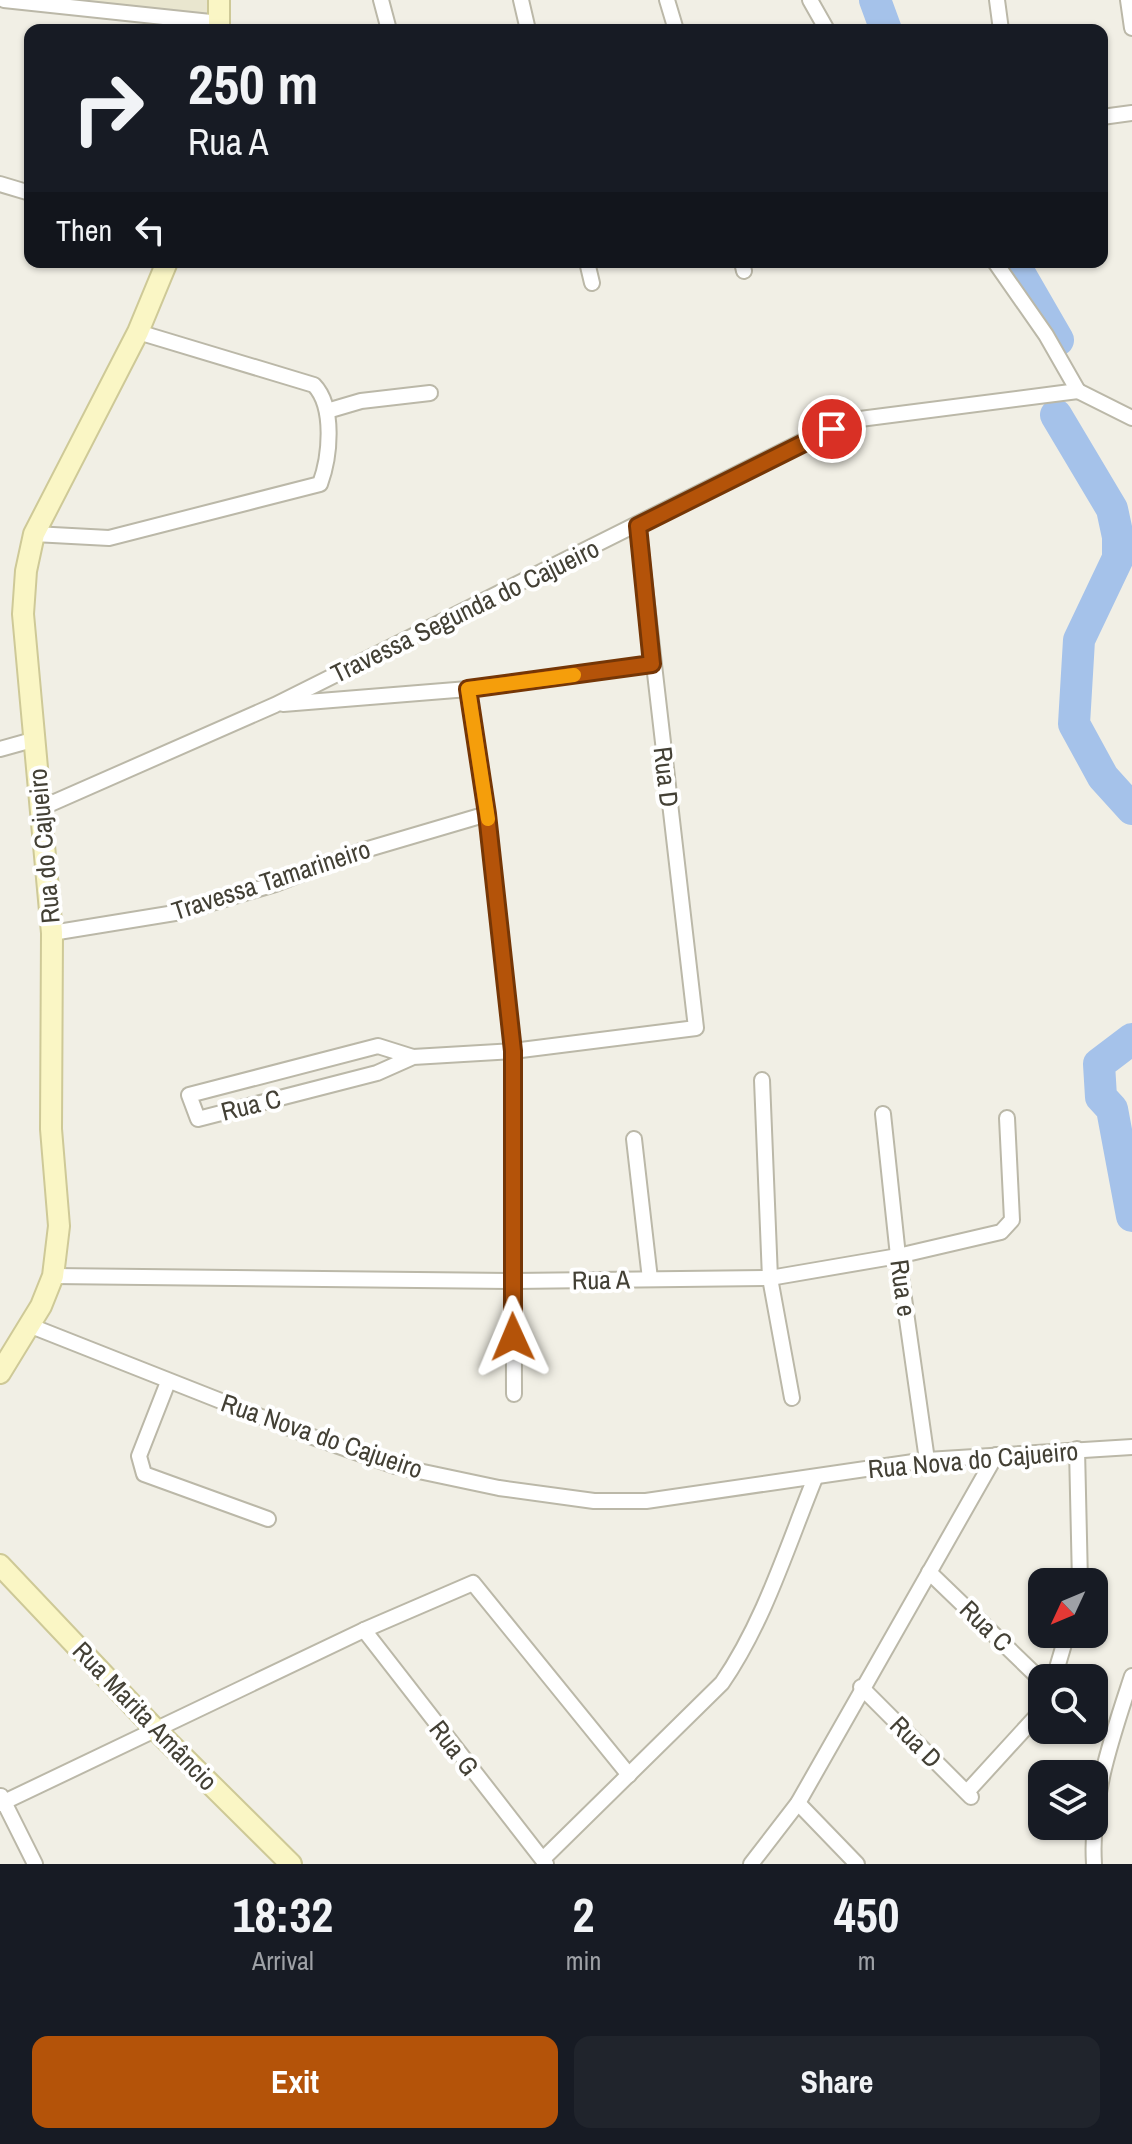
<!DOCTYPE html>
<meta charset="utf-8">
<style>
body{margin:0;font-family:"Archivo Narrow",sans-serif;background:#20242c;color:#f1f3f6;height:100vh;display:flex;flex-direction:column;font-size:30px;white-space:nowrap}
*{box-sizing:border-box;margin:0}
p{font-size:26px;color:#9ea1a6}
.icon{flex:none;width:44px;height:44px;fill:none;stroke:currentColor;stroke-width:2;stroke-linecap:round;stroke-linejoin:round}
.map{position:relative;height:1864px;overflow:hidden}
.side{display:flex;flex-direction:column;background:#171b24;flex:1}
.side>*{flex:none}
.banner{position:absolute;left:24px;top:24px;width:1084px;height:244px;border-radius:16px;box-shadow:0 2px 6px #0004;background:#171b24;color:#f1f3f6;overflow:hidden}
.needle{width:52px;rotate:226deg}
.fabs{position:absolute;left:1028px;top:1568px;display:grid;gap:16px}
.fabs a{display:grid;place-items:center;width:80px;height:80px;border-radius:16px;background:#171b24;box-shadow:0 2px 6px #0004;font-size:40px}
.pin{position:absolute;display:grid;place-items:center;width:68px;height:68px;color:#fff;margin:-34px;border:4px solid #fff;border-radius:50%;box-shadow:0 2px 8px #0007}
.me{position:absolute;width:88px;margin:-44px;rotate:359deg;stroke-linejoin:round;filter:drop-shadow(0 0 6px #0008)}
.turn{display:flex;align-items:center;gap:28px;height:168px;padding:0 32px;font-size:36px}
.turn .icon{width:104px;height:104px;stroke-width:2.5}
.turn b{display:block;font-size:56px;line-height:68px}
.then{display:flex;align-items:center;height:76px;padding:0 32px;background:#0003;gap:16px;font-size:30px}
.eta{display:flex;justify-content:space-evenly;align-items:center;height:136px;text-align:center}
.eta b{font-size:48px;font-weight:700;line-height:56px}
.action{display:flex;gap:16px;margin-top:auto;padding:16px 32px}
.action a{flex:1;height:92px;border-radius:16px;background:#b45309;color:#fff;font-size:32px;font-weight:700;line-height:92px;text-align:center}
.action a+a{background:#20242c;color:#f1f3f6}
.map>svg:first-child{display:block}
.education{fill:#e9e6cf}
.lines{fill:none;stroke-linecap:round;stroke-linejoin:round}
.river{stroke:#a5c2ea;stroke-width:32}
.street-casing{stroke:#bbb8a8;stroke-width:18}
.secondary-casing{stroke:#cec997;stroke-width:24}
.street{stroke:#fff;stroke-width:14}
.secondary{stroke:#faf6c5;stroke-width:20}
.route-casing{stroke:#753606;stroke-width:20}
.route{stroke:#b45309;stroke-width:14}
.slow{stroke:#f59e0b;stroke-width:14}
.labels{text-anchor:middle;stroke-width:8;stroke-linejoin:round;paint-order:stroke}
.street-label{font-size:26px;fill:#434035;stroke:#fff}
</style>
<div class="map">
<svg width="1132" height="1864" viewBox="0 0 1132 1864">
<rect width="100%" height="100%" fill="#f1efe5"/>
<path class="education" d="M63,0H214V15L197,12Z"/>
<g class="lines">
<g class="river">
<path d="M875,0L886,30"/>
<path d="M1013,262L1058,340"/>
<path d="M1056,415L1112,509L1118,537V558L1079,640L1074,724L1103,777L1132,809"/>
<path d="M1132,1039L1099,1064L1101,1097L1112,1109L1132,1216"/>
</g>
<defs>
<g id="street">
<path d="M4,0L220,23"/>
<path d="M381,0L389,30"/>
<path d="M521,0L528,30"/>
<path d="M667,0L676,30"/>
<path d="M810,0L827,30"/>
<path d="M997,0L1001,30"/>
<path d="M1128,0L1132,28"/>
<path d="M1102,117L1132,113"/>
<path d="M0,184L30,193"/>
<path d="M587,262L592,283"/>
<path d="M742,262L744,271"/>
<path d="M995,262L1046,335L1078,391"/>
<path d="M1078,391L1132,418"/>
<path d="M327,411L361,401L430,393"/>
<path d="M34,534L109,538L320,484C330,457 335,407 314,385L138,332"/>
<path d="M468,689L487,814L513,1051L514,1394"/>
<path d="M283,704L468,689L652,664"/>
<path d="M0,749L36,739"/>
<path d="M41,808L275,705L815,435L860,419L1078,391"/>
<path d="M52,933L181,912L275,884L358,852L487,814"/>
<path d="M413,1057L377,1073L198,1119L189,1095L378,1046L413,1057L513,1051L696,1028L638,526"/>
<path d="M762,1080L770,1278L792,1398"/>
<path d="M883,1114L898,1256L927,1460"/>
<path d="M634,1139L650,1279"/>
<path d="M53,1276L513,1281L770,1278L898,1256L1001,1232L1012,1220L1007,1118"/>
<path d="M31,1326L307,1435L395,1466L499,1488L594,1501H646L927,1460L1132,1447"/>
<path d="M168,1382L139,1456L144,1474L268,1519"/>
<path d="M1077,1449L1080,1582"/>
<path d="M929,1572L1042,1681"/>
<path d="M364,1630L546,1864"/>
<path d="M1054,1678L1067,1634"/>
<path d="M861,1687L971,1797"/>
<path d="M967,1792L1042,1710"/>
<path d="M1,1796L35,1864"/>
<path d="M798,1803L857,1864"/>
<path d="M0,1804L364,1630L473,1583L629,1775"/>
<path d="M543,1859L722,1683C764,1622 787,1547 815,1478"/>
<path d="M751,1864L798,1803L996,1455"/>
<path d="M1094,1864C1090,1799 1112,1737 1132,1676"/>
</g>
<g id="secondary">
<path d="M219,0V30"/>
<path d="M0,1373L41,1306L53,1276L59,1226L51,1129L52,933L23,614L26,571L34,534L138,332L167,262"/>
<path d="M0,1565L156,1730L291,1864"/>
</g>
</defs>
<use href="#street" class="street-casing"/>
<use href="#secondary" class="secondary-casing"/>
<use href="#street" class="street"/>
<use href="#secondary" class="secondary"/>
</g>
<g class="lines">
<defs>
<path id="route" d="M513,1337V1051L487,814L468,689L652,664L638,526L832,429"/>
</defs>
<use href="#route" class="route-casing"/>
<use href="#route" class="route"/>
<path class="slow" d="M488,819L468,689L574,675"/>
</g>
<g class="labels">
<g class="street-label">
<text transform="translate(465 611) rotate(-26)" y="9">Travessa Segunda do Cajueiro</text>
<text transform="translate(666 777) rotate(83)" y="9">Rua D</text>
<text transform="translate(44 846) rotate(-95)" y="9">Rua do Cajueiro</text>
<text transform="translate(271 880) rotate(-18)" y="9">Travessa Tamarineiro</text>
<text transform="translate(251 1105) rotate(-14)" y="9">Rua C</text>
<text transform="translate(601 1280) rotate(-1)" y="9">Rua A</text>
<text transform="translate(903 1288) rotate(82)" y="9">Rua e</text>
<text transform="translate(322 1436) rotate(19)" y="9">Rua Nova do Cajueiro</text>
<text transform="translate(973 1460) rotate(-5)" y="9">Rua Nova do Cajueiro</text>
<text transform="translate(986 1626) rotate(44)" y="9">Rua C</text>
<text transform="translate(145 1716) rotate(46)" y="9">Rua Marita Amâncio</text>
<text transform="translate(916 1742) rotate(45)" y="9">Rua D</text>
<text transform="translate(454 1748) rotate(52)" y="9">Rua G</text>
</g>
</g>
</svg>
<div class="fabs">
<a><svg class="needle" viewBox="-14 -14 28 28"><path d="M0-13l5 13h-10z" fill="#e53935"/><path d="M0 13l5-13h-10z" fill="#9ea1a6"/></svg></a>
<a><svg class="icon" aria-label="search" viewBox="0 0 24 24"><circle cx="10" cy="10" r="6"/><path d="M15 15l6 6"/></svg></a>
<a><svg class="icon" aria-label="layers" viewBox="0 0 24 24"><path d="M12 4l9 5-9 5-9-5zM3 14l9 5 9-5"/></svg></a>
</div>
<div class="pin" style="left:832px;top:429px;background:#d93025"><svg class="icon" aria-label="arrive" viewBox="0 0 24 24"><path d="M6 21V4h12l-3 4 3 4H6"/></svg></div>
<svg class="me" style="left:513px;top:1337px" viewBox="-20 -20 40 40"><path d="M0-17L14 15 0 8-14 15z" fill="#b45309" stroke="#fff" stroke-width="4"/></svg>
<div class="banner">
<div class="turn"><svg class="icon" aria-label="right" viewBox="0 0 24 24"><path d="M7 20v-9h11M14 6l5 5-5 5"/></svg><div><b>250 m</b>Rua A</div></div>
<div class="then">Then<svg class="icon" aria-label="left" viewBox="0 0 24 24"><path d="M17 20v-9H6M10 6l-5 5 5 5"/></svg></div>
</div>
</div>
<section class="side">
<div class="eta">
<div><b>18:32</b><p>Arrival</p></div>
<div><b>2</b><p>min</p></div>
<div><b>450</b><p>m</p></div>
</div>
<div class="action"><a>Exit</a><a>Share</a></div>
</section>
